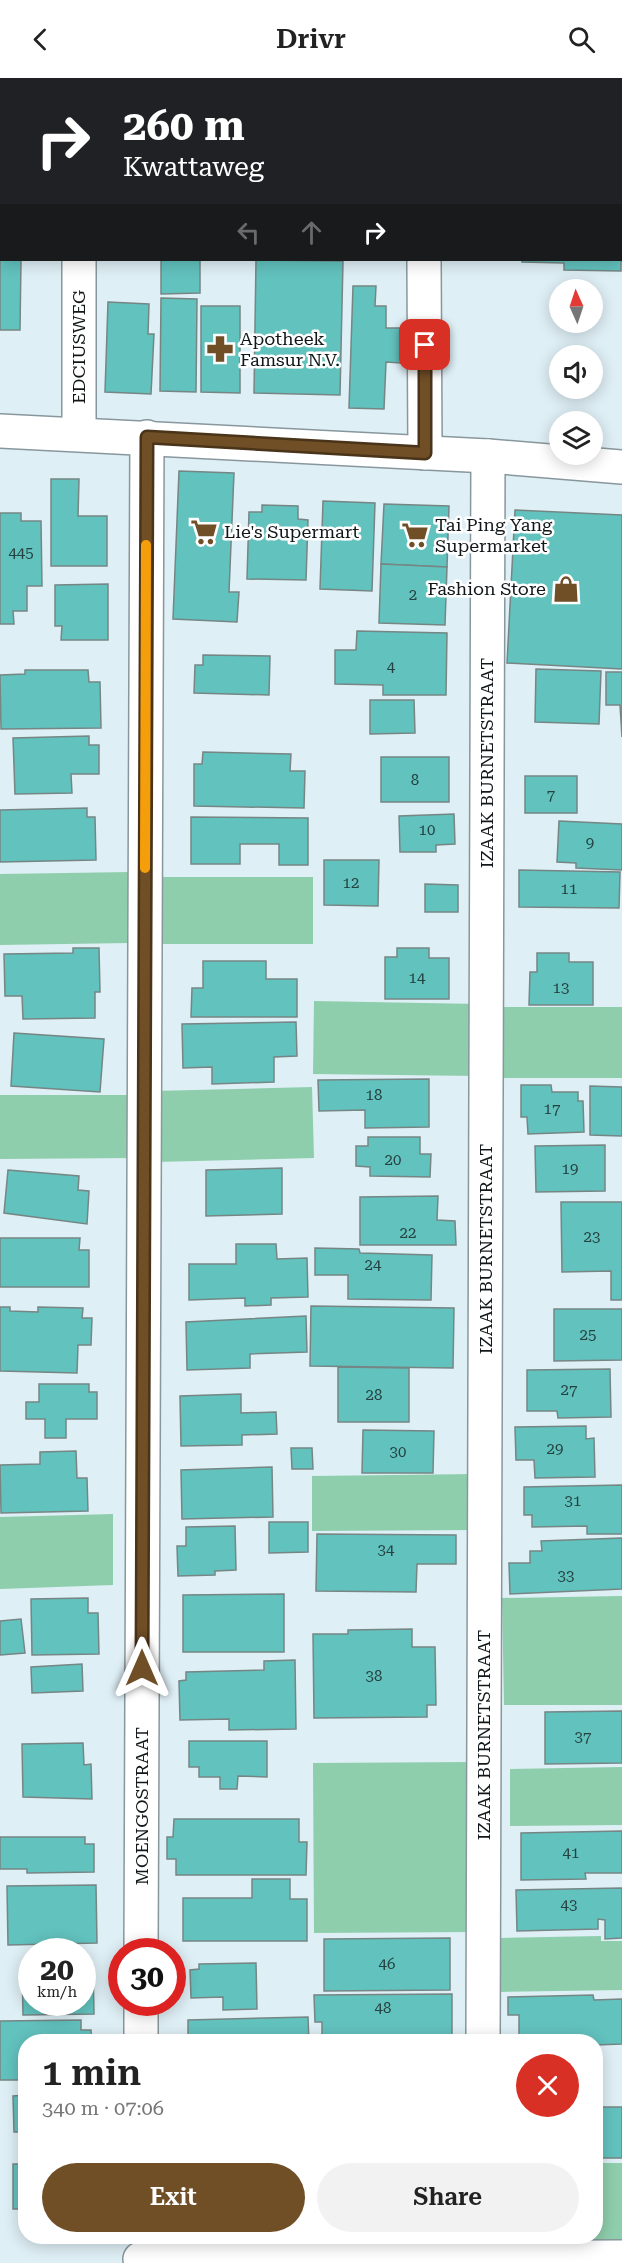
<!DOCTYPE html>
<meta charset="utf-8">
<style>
body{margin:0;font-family:"Roboto Serif",serif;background:#f2f2f2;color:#222;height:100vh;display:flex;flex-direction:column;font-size:22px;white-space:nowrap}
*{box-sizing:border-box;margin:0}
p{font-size:20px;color:#767676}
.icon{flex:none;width:33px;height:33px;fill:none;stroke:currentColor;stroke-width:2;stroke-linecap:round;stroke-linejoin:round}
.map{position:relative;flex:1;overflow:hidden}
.drawer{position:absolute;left:18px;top:1956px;width:585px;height:210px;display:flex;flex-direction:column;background:#fff;border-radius:24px;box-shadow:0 3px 15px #0003}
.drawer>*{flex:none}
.banner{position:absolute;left:0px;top:0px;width:622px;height:183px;box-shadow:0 3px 15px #0003;background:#202124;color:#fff;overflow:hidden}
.needle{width:39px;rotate:357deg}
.tools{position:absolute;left:549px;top:201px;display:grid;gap:12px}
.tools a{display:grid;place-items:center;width:54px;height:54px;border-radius:50%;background:#fff;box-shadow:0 3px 15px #0003;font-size:30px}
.speed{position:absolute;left:18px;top:1860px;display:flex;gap:12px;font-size:30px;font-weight:700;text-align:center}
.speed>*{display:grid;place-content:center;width:78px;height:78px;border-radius:50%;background:#fff;box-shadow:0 3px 15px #0003;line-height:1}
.speed small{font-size:15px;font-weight:400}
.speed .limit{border:9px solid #d22;background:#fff;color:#111}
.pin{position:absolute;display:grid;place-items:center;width:51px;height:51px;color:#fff;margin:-26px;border-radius:12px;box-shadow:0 3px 9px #0006}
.me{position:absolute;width:66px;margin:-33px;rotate:0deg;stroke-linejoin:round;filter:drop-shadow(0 0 4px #0008)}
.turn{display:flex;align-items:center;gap:21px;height:126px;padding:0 24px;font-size:27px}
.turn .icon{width:78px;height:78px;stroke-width:2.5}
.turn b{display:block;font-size:42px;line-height:51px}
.lanes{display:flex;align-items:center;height:57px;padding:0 24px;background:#0003;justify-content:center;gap:30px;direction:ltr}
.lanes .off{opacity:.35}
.round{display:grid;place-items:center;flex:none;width:63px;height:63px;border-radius:32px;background:#f2f2f2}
.headline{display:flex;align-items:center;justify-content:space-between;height:102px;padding:0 24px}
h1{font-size:36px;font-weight:600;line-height:45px}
.cta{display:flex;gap:12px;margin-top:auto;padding:12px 24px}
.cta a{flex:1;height:69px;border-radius:36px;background:#704e26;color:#fff;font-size:24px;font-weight:600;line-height:69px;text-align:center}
.cta a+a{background:#f2f2f2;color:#222}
header{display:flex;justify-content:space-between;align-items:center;height:78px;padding:0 24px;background:#fff;font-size:27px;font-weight:600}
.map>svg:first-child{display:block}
.green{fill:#8eceac}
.building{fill:#62c2be;stroke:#758685;stroke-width:1.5}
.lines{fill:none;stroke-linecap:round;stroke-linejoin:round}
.minor-casing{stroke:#88979d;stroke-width:36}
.major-casing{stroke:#88979d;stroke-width:36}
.minor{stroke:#fff;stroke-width:33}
.major{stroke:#fff;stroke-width:33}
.route-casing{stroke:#493319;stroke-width:15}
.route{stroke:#704e26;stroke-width:10}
.slow{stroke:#f59e0b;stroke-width:10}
.labels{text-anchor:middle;stroke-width:5;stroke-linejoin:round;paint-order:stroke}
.number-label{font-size:15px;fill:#254242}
.poi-label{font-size:18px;fill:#111719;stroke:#fff;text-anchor:start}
.street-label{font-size:18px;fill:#111719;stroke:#fff}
</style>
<header><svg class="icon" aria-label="back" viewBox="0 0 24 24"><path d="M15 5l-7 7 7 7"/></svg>Drivr<svg class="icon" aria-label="search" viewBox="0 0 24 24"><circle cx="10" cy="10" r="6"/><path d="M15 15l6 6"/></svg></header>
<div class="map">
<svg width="622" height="2185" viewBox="0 0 622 2185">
<rect width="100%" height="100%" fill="#deeff5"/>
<g class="green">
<path d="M130,794L129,865L0,867V796Z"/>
<rect x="163" y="799" width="150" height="67"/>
<path d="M314,923L479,926L478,998L313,996Z"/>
<path d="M497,929H622V1000H496Z"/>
<path d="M312,1009L314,1080L155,1084L153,1013Z"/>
<path d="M0,1017H131L133,1080L0,1081Z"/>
<path d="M476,1396V1452L312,1453V1398Z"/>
<path d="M113,1436V1507L0,1511V1439Z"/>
<path d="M622,1518V1627H504L502,1520Z"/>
<path d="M473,1684L474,1854L314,1855L313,1685Z"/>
<path d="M622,1689V1747L510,1748V1691Z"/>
<path d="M601,1858V1863H622V1912L500,1914L499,1860Z"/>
<path d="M596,2085H622V2171L508,2166L499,2159L596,2158Z"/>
<path d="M151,2159H305V2170L158,2168Z"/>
</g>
<g class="building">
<path d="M120,0H195L120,2Z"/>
<path d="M622,82L621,193L564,192V185L522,184V182H621Z"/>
<path d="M0,143L2,182H21L20,252H0Z"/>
<path d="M161,182H200V215L161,216Z"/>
<path d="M256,182L343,183L340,317L254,315Z"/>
<path d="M353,208H376L375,228H386V250H402L401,285L386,284L384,331L349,330Z"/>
<path d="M161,220L197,221L196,314L160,313Z"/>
<path d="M108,224L149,226L148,256H154L151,316L105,314Z"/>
<path d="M201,228H240V315L201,314Z"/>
<path d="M179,393L234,395L229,514H239L237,544L173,541Z"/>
<path d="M51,401H79L78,438H107V488H51Z"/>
<path d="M323,423L375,425L372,513L320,511Z"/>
<path d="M384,426L449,428L447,489L381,486Z"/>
<path d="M262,427L298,428V441L308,442L306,502L247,501L249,434H262Z"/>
<path d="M515,432L622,437V591L507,585Z"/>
<path d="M0,435H21V443H41L42,508H27V533H13L14,546H0Z"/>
<path d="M381,486L447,489L445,547L379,545Z"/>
<path d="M108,506V562H61L62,548H55V507Z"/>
<path d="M357,553L447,555L446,617H383V607L335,606V572H356Z"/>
<path d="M203,577L270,578L269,617L194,615L195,587H203Z"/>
<path d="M536,591L601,593L599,646L535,644Z"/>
<path d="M25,592H88L89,604H100L101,650L1,651L0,597L25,596Z"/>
<path d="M606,594H622V659L620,627H606Z"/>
<path d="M370,622H414L415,655L370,656Z"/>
<path d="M89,658V667H99V696H71L72,715L15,716L13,660Z"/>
<path d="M203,674L291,676L290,693H305L304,730L194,728V686H202Z"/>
<rect x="381" y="679" width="68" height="45"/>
<rect x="525" y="698" width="52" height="37"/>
<path d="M87,730V739H95L96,782L0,784V732Z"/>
<path d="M454,736L455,766L436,767V774H400L399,738Z"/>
<path d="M191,739L308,740V787H279V766H240V786H191Z"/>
<path d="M559,743L622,746V792L576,790V785L557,784Z"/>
<path d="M324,782H379L378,828L324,827Z"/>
<path d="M519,792L620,794L619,830L519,829Z"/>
<path d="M425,806L458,807V834H425Z"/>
<path d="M73,870H99L100,914H95V940L23,941L22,918H5L4,876L73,875Z"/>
<path d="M397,870H429V880H449V921H385V879H397Z"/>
<path d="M537,875H569V884H593V927H529L530,894H537Z"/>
<path d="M203,883H266V901H297V939H191L192,910H203Z"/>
<path d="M296,944L297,978L274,979V1004L212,1006V989L183,990L182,946Z"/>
<path d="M14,955L104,961L100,1014L11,1008Z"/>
<path d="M429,1001V1049L365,1050V1032L319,1033L318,1002Z"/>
<path d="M521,1007H551L552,1014H578V1023H583L584,1054L528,1056L527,1039H521Z"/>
<path d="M590,1008L622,1009V1058L590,1057Z"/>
<path d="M368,1059H420V1076H431L430,1099L370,1098V1089L356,1088V1068H368Z"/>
<path d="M605,1067V1113L536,1114L535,1068Z"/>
<path d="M282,1090V1136L206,1138V1092Z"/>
<path d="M8,1092L79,1098L78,1112L89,1113L87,1146L4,1135Z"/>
<path d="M438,1118L437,1142L455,1143L456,1167H360V1119Z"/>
<path d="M561,1124H622V1222H611V1193L562,1194Z"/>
<path d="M0,1160H80L79,1172H89V1209H0Z"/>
<path d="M236,1166H276L277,1181L307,1180L308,1219L271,1220V1227L245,1228V1220L189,1222V1186H236Z"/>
<path d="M315,1170L359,1171L360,1175L432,1177L431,1222L348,1221V1197H315Z"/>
<path d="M311,1228L454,1230L453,1290L310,1288Z"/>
<path d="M0,1229H10V1233L38,1234V1229L83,1230L82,1240H92L91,1267H78L77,1295L0,1293Z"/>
<path d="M554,1231H622V1282L554,1283Z"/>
<path d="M306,1238L307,1274L250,1276V1290L187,1292L186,1244Z"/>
<path d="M338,1289L409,1290V1344H338Z"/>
<path d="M610,1291L611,1339L558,1340L557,1333H527V1292Z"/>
<path d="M39,1306H89V1314H97V1341H66V1360H45V1341H26V1324H39Z"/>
<path d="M241,1316V1335L276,1334L277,1356L242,1357V1367L181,1368L180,1318Z"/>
<path d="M586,1348V1361L594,1360L595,1399L535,1400L534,1382H516L515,1349Z"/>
<path d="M363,1352L434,1353L433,1395H362Z"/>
<path d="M291,1370H312L313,1391H292Z"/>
<path d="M76,1373L77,1400H87L88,1433L1,1435L0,1387L40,1386V1374Z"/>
<path d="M272,1389L273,1439L182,1441L181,1392Z"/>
<path d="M622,1407V1456H587V1448L532,1449V1437H524V1409Z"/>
<path d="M269,1444H308V1474L269,1475Z"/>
<path d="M235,1448L236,1492L215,1493V1497L178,1498L177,1468H186V1449Z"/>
<path d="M317,1456L456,1457V1486H417L416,1514L316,1513Z"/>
<path d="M622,1460V1511L510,1516L509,1485H530V1473H542L541,1463Z"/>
<path d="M284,1516V1574H183V1517Z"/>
<path d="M88,1520V1535H98L99,1576L32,1577L31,1521Z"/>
<path d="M21,1541L25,1575L0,1577V1543Z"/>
<path d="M412,1551V1569H435L436,1627H427V1639L314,1640L313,1556H348V1552Z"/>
<path d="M295,1582L296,1651L229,1652V1641L180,1642L179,1603L186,1602V1594L264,1592V1583Z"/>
<path d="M82,1586L83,1613L32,1615L31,1589Z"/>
<path d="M622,1633V1685L545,1686V1634Z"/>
<path d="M189,1663H267V1699L238,1698L237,1711H220V1699H199V1689H189Z"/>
<path d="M83,1665L84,1687L91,1686L92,1721L23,1719L22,1666Z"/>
<path d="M174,1741H299V1764H307L306,1797H176V1781H167V1759H173Z"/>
<path d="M622,1753V1795H585L586,1801L521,1802V1755Z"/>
<path d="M0,1759H85V1766H94V1794L27,1795V1791H0Z"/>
<path d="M252,1801H290V1821H307V1863H183V1820H252Z"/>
<path d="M96,1807L97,1865L8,1867L7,1808Z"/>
<path d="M622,1810V1860L605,1861V1842L598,1841V1851L517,1853L516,1812Z"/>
<path d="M450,1860V1912L324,1913V1861Z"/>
<path d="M256,1885L257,1931L223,1932V1919L191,1920L190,1892L199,1891V1886Z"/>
<path d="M82,1887H93L94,1936L23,1937L22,1888H32V1924H82Z"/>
<path d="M452,1916V1964H322V1944H315L314,1917Z"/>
<path d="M593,1917L594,1922L622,1921V1966L596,1967V1964H519V1937H508V1919Z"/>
<path d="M308,1939L309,1964H188V1942Z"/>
<path d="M81,1942V1952H91L92,1964H26V2002H0V1943Z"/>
<path d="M596,1983H600L601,2010H596Z"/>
<path d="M26,2017V2054H14L13,2018Z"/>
<rect x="596" y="2029" width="26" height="51"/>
<rect x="13" y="2086" width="13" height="45"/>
<path d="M330,2158H361V2163L330,2164Z"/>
</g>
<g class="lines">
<defs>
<g id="minor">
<path d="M79,0V2"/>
<path d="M423,0V2"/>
<path d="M79,182V356"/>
<path d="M424,182L425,375"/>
<path d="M141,1874L147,359"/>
<path d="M141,1964V1924"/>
<path d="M483,1964L488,378"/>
<path d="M140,2181L622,2179"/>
</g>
<path id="major" d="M0,353L488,378L622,389"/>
</defs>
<use href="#minor" class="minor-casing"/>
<use href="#major" class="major-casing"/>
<use href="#minor" class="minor"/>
<use href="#major" class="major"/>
</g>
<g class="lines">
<defs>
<path id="route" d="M142,1590L147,359L425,375V267"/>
</defs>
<use href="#route" class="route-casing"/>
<use href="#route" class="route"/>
<path class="slow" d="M145,790L146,467"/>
</g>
<defs>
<symbol id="pharmacy-bare" viewBox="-9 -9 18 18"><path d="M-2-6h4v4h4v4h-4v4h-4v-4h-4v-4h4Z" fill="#704e26" stroke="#fff" stroke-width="2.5" paint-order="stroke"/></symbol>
<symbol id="supermarket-bare" viewBox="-9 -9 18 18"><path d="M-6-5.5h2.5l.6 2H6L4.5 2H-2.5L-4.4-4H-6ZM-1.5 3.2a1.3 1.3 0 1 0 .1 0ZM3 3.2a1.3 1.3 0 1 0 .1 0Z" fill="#704e26" stroke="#fff" stroke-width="2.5" paint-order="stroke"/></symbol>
<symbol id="shop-bare" viewBox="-9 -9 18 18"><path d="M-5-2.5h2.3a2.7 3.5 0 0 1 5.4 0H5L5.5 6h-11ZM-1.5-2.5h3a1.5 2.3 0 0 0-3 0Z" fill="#704e26" stroke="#fff" stroke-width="2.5" paint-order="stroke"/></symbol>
</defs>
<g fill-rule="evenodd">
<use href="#pharmacy-bare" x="201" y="252" width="38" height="38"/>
<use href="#supermarket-bare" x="185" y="435" width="38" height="38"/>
<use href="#supermarket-bare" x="396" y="438" width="38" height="38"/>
<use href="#shop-bare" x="547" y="492" width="38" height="38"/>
</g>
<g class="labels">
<g class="number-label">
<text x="21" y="480">445</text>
<text x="413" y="522">2</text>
<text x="391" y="594">4</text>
<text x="415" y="707">8</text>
<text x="551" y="722">7</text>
<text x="427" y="757">10</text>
<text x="590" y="770">9</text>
<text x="351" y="810">12</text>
<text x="569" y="816">11</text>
<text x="417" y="905">14</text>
<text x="561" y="915">13</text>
<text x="374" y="1022">18</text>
<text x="552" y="1036">17</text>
<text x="393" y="1087">20</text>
<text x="570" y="1096">19</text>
<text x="408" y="1160">22</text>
<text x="592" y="1164">23</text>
<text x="373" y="1192">24</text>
<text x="588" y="1262">25</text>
<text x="569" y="1317">27</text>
<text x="374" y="1322">28</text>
<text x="555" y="1376">29</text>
<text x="398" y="1379">30</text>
<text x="573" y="1428">31</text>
<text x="386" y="1477">34</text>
<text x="566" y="1503">33</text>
<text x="374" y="1603">38</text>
<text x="583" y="1664">37</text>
<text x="571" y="1780">41</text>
<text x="569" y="1832">43</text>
<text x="387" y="1891">46</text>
<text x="383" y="1935">48</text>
</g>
<g class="poi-label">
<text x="240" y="267">Apotheek<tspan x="240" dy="21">Famsur N.V.</tspan></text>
<text x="435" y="453">Tai Ping Yang<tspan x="435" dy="21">Supermarket</tspan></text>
<text x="224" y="460">Lie's Supermart</text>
<text x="546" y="517" text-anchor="end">Fashion Store</text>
</g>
<g class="street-label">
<text transform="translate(79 269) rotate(-90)" y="6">EDCIUSWEG</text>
<text transform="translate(487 685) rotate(-90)" y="6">IZAAK BURNETSTRAAT</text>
<text transform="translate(486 1171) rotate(-90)" y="6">IZAAK BURNETSTRAAT</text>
<text transform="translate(484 1657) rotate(-90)" y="6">IZAAK BURNETSTRAAT</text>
<text transform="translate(142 1728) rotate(-90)" y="6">MOENGOSTRAAT</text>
</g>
</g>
</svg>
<div class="tools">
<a><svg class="needle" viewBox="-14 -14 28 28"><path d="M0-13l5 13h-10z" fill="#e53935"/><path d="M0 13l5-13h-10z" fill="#767676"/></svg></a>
<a><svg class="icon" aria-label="sound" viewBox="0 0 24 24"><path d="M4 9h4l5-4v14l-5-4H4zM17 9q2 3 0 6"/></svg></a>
<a><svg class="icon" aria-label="layers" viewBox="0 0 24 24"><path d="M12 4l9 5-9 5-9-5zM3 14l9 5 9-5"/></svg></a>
</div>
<div class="speed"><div>20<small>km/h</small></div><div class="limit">30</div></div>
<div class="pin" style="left:425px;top:267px;background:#d93025"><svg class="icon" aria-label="arrive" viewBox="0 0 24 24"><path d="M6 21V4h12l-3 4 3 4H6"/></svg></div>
<svg class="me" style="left:142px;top:1590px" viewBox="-20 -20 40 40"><path d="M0-17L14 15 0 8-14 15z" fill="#704e26" stroke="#fff" stroke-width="4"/></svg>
<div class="banner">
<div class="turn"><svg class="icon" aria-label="right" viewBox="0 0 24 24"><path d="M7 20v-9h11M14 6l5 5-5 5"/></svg><div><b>260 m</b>Kwattaweg</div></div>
<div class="lanes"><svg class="icon off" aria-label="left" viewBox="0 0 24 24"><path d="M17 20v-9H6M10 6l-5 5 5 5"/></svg><svg class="icon off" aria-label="ahead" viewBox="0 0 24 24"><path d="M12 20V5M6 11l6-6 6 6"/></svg><svg class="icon" aria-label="right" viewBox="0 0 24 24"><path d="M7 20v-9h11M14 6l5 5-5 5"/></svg></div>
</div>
<section class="drawer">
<div class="headline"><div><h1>1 min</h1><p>340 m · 07:06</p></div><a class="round" style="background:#d93025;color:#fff"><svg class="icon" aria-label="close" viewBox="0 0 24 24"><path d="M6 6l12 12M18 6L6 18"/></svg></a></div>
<div class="cta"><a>Exit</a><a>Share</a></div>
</section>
</div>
